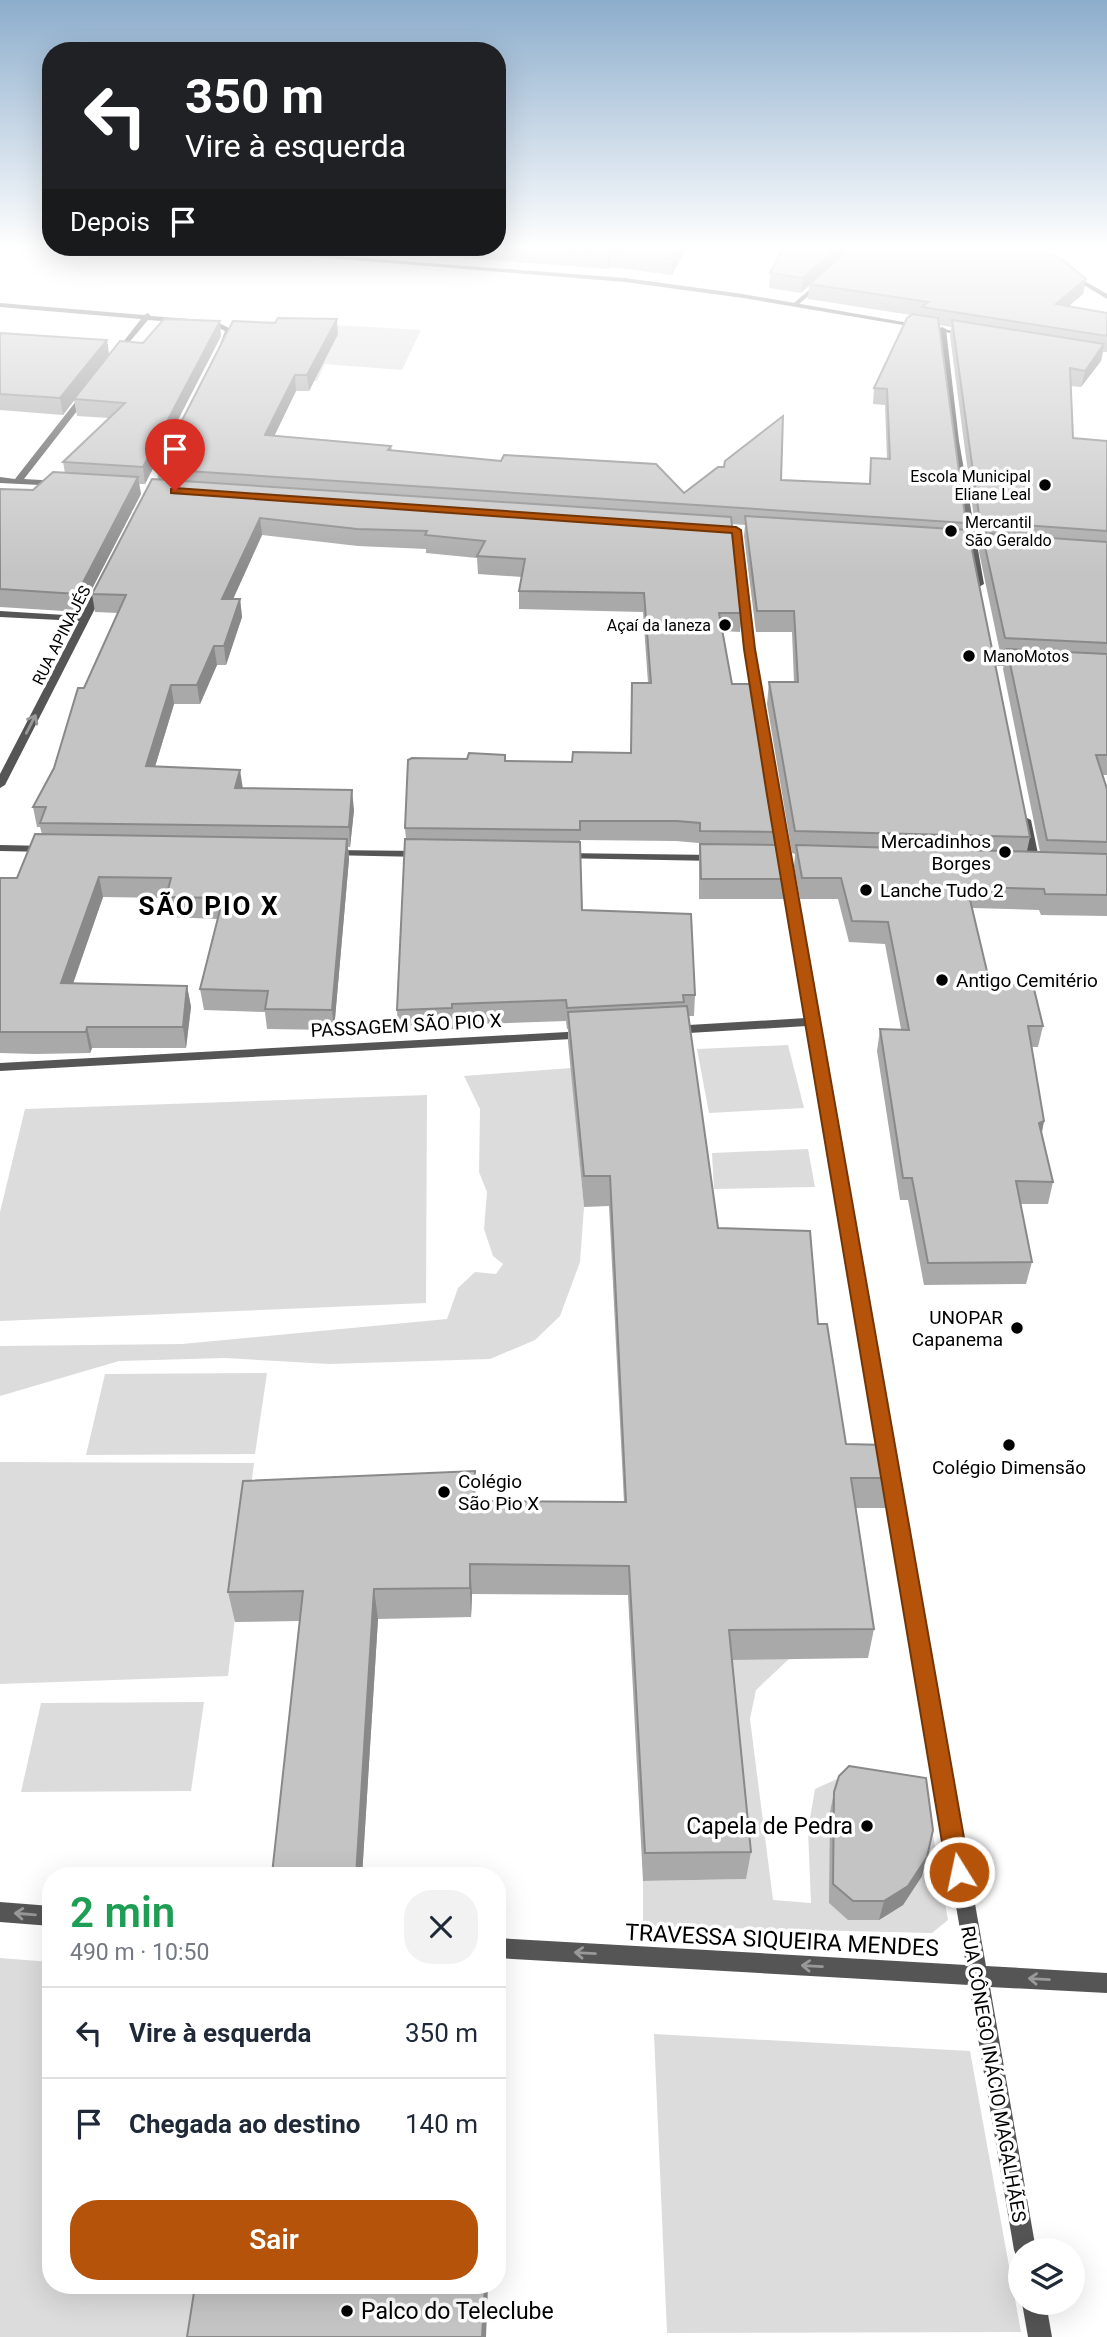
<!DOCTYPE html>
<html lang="pt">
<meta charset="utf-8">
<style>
body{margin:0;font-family:Roboto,sans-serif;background:#f2f2f3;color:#1f2937;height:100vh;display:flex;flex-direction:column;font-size:26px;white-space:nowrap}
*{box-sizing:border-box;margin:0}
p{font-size:23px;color:#747a83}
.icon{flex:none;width:38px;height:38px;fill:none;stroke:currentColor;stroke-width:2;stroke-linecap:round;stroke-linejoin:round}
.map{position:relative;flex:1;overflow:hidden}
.side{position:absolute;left:42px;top:1867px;width:464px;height:427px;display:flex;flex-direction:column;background:#fff;border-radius:28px;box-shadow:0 7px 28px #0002}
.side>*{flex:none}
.top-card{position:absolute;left:42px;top:42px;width:464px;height:214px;border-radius:28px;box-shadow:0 7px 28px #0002;background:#202124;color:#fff;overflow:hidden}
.controls{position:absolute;left:1008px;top:2238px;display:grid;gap:14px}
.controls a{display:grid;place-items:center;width:77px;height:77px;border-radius:50%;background:#fff;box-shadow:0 7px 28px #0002;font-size:35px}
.pin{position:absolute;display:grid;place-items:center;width:60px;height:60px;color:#fff;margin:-72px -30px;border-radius:50% 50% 50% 0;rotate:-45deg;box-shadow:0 0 7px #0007}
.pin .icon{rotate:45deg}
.me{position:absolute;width:77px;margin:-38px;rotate:350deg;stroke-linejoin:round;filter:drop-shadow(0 0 5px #0008)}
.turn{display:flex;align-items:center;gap:24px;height:147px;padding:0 28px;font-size:32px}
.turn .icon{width:91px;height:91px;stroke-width:2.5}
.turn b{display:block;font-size:49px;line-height:60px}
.then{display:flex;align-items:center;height:66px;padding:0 28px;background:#0003;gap:14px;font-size:26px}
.round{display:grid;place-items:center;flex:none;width:74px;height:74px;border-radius:28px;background:#f2f2f3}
.summary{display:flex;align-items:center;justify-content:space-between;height:119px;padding:0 28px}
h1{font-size:42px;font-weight:600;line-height:52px;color:#1e9e55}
.primary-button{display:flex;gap:14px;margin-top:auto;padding:14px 28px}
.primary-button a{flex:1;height:80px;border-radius:28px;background:#b45309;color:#fff;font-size:28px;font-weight:600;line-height:80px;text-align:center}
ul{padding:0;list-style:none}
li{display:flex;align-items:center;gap:21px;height:91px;padding:0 28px;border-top:2px solid #e0e1e3}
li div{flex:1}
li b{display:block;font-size:26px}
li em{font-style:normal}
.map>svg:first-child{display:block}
.green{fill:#dcdcdc}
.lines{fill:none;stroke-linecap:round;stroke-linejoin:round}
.minor{fill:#555;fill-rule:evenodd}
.tertiary{fill:#555;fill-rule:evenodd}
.wall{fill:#a9a9a9;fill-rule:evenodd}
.shaded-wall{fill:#898989}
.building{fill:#c4c4c4;stroke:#898989;stroke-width:2}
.oneway{stroke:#999}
.route{fill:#b45309;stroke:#753606;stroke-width:2}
.poi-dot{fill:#000;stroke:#fff;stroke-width:2.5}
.labels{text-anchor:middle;stroke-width:7;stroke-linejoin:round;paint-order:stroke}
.far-poi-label{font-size:16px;fill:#000;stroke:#fff;text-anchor:end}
.far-street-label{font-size:16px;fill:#000;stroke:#fff}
.poi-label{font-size:19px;fill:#000;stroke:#fff;text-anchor:start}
.street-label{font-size:19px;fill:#000;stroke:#fff}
.near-poi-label{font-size:23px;fill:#000;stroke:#fff;text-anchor:end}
.near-street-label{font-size:23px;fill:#000;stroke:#fff}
.district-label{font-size:26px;font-weight:bold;letter-spacing:2px;fill:#000;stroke:#fff}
</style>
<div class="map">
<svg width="1107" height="2337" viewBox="0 0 1107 2337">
<rect width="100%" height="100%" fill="#fff"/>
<g class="green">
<path d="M265,321L421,330L402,370L325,364L317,381L239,375Z"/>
<path d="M788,1045L804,1108L709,1113L697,1049Z"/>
<path d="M571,1068L584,1207L580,1262L560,1316L535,1340L490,1359L329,1364L225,1358L119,1361L0,1396V1346L182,1344L447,1319L458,1288L475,1272L496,1274L503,1264L493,1256L484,1229L487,1192L479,1172L480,1109L464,1076Z"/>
<path d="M427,1095L426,1303L0,1321V1212L25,1109Z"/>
<path d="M808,1149L815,1187L714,1189L712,1153Z"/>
<path d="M267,1373L255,1454L86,1455L105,1374Z"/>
<path d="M0,1462L254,1463L228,1676L0,1684Z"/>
<path d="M711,1509L789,1659L756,1690L750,1719L773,1900L811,1903L808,1830L815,1789L837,1779L925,1790L948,1920L932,1933L643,1926V1881L746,1879Z"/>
<path d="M204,1702L191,1791L21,1792L41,1703Z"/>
<path d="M0,1958L51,1962V2286H486L483,2337H0Z"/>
<path d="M654,2034L970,2051L1021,2332L667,2333Z"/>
</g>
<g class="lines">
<g class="minor">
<path d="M311,248H317L309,256H305Z"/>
<path d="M1069,272L1107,294V299L1067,275Z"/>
<path d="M819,281L824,282L798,305H794V303Z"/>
<path d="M0,303L144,315L148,313L151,316L215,321L233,330L227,347L223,349L219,347L225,331L213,325L148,320L117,357L113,355L141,319L0,307Z"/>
<path d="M942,327L946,329L959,441L984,584L979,587L974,584L951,441L938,329Z"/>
<path d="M84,391L91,393L24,479L58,481L61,482V486L0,483V477L15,479Z"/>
<path d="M736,527L740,530L755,649L779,795L986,1966L1107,1973V1993L990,1987L1036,2250H1020V2259L1017,2258L1014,2250L969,1985L497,1958V1938L966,1965L807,1026L672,1034L666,1030L672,1026L806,1018L745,649L732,530Z"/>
<path d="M101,584L106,587L5,785L0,788V774L79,621L0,617V611L81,616L96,587Z"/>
<path d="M993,660L1023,661L1028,664L1023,667L990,665L988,663Z"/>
<path d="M1025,817L1031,820L1041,868L1035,871L1029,868L1019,820Z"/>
<path d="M0,845L48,846L54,849L48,852L0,851Z"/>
<path d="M330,850L422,851L428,854L422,857L326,855L324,853Z"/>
<path d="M561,853L716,855L722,858L716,861L557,858L555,856Z"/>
<path d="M585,1031L590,1032L591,1035L590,1038L0,1071V1063Z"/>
<path d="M0,1902L51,1906V1926L0,1922Z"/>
<path d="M1022,2303H1046L1052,2337H1028Z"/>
</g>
<path class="tertiary" d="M205,248H230L625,278L743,294L972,334L968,336L743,298L625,282Z"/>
</g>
<g class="wall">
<path d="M367,248H686L672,275L610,267L608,269L439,256Z"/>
<path d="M770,273L1086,279L1083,294L1068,306L1107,313V352H1103L1101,361L1081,387L1071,386L1073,438L1107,441V775H1103L1107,789V916L1041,915L1039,910L972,908L990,984L1043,1026L1038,1047H1032L1044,1121L1042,1133L1053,1182L1048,1204H1020L1032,1262L1026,1284L924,1285L908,1200H900L877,1051L880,1029H901L885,944L849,942L838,899H800L794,866L795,854L792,853L767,704L769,682H794L792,632H756L744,536L745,525L732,524L742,613L740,632L723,631L732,684L778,832L777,845L786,879L784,899H699V843L676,841L580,840L582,910L695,995L694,1016H688L718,1228L818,1324L846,1444L892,1478L886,1508H856L874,1629L868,1658L732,1660L751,1852L746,1879L643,1881L628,1595L472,1594L471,1617L378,1619L362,1876H272L300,1621L235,1622L228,1592L476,1501L624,1502L609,1206L584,1207L568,1042V1029H567L566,1021L453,1025V1029L398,1031L397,1010L406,839L405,828L467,759L505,755L506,761L572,762L630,753L648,683L643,612L519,609V591L522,577L478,574L477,558L426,553V549L358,546L262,535L233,599H240L242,617L226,665H217L200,704H174L155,767L243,788L354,810L350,847H348L349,859L334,1030L267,1029L265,1012L204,1010L200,989L218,919L169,917L166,898L103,897L73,983L187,986L191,1007L186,1048H92L90,1053L35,1054L0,1053V878H17L42,834L40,827H37L33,807L54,768L84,688L118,613L95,612L92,594L158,479L157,469L338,334L309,391H296L274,436L391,446L392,451L684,493L781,480L869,484L871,458L887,459L885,405L873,404L874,388L911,315L808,299L809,285L801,293L769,288ZM939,325L951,327L950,336L977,541H981L979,552L1001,657L1005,658L1003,669L1040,852L1027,851L1030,837L965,530L966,523Z"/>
<path d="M0,333L107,340L109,355L143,343L221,336L145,484H139L141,494L80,612L0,607V489L33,490L65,473L63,462L109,418L77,416L74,400L63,415L0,410Z"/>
<path d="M834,1792L922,1876L903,1905L879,1920H848L829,1903L830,1812Z"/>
</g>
<g class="shaded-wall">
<path d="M678,248H686L672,275V259Z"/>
<path d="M836,248H850L801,293L803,278Z"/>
<path d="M610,250V267L608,269V253Z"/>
<path d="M1086,279L1083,294L1054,319L1056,304Z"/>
<path d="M337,319L338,334L309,391L307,375Z"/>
<path d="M220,321L221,336L145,484L143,467Z"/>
<path d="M107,340L109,355L63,415L60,398Z"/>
<path d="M1104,344L1101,361L1081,387L1085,371Z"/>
<path d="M295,375L296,391L267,451L265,435Z"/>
<path d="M138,477L141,494L80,612L77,594Z"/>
<path d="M260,518L262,535L225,617L222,599Z"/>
<path d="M240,599L242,617L226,665L224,646Z"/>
<path d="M214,646L217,665L200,704L197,685Z"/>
<path d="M171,685L174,704L149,786L146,766Z"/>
<path d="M240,770L243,789L235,788Z"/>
<path d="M352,790L354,810L350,847L349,827Z"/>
<path d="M347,839L349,859L334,1030L332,1010Z"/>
<path d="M99,877L103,897L66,1004L61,983Z"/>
<path d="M187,986L191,1007L186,1048L183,1027Z"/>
<path d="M87,1027L92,1048L90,1053L86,1032Z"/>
<path d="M1044,1121L1039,1143V1123Z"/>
<path d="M475,1471L476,1501H473Z"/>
<path d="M470,1564L472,1594L471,1617L470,1588Z"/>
<path d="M374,1589L378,1619L362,1876H356Z"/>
<path d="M927,1857L922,1876L903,1905L879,1920L884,1901Z"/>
<path d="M485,2286H488L486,2337H482Z"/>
</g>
<g class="building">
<path d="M540,248H678L672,259L610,250L608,253Z"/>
<path d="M783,248H836L803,278L770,273Z"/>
<path d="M851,248H1037L1063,260L1086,279L1056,304L1107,313V336L922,307L928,302L809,284Z"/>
<path d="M913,314L938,318L966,523L157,469L233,321L275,323L278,318L337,319L307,375H295L265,435L391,446L388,450L501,461L504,455L656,464L684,493L718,467H724L725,461L783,416L781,480L870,484L871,458L890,459L887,389L874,388L907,318Z"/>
<path d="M164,319L220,321L143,467L63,462L125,403L74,399L120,341L143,343Z"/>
<path d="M952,320L1104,344L1085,371L1070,368L1073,438L1107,441V531L980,522Z"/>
<path d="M0,333L107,340L60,398L0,394Z"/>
<path d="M53,472L138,477L77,594L0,589V489L33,490Z"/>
<path d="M152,479L731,517L742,613H719L732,684H753L778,832L700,831V823L677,821H580V830L405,828L408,760L412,758L467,759L469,753L505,755V761L572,762L573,752L631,753L632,683H651L644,593L519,591L525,559L477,556L485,541L425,535L427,531L357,529L260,518L222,599H240L224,646H214L197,685H171L146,766L240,770L235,788L352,790L349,827L40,823L46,807H33L54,768L78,688H84L126,595L92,594Z"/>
<path d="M745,516L968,530L1030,837L795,831L769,682H798L794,611H757Z"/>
<path d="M982,533L1107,542V643L1005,638Z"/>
<path d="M1007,649L1107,654V755H1096L1107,789V842L1047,840Z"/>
<path d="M35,834L347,839L332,1010L265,1009L268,991L200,989L223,898L166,897L171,878L99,877L61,983L187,986L183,1027H87L86,1032H0V878H17Z"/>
<path d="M405,839L580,842L582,910L691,914L695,995H683L684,1002L567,1008L566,1000L452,1004V1008L397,1010Z"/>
<path d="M700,844L780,845L786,879H701Z"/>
<path d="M796,845L1107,854V895L1045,894L1044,889L967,887L990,984L1033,985L1043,1026H1028L1044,1121L1039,1123L1053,1182L1016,1181L1032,1262L928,1263L912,1178H903L880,1029L909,1030L888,922L852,921L841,878H802Z"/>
<path d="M687,1006L718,1228L810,1231L818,1324H827L846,1444L886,1445L892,1478H851L874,1629L729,1630L751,1852L645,1853L629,1566L470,1564V1588L374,1589L356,1876H307L272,1874L303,1591L228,1592L243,1481L475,1471L473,1501L626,1502L610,1176H584L568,1012Z"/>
<path d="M849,1766L926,1778L933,1830L927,1857L908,1886L884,1901H853L833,1884L834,1792L839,1776Z"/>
<path d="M195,2286H485L482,2337H187Z"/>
</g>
<defs><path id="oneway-shaft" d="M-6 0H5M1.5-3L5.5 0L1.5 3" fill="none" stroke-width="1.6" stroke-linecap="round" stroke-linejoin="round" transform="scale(1.75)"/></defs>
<g class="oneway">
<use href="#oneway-shaft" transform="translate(31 724) rotate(-63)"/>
<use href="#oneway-shaft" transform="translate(25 1914) rotate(-175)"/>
<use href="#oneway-shaft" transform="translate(585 1953) rotate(-177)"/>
<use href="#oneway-shaft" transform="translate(812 1966) rotate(-177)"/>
<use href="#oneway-shaft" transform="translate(1039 1979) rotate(-177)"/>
</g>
<linearGradient id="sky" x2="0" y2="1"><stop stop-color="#8cadcc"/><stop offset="0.43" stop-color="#fff"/><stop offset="1" stop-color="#fff" stop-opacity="0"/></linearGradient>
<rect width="1107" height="575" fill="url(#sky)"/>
<path class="route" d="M175,488L736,527L741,530L755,649L970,1872L967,1880L959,1883L951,1880L947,1872L767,795L744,649L732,533L171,493V489Z"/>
<g class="poi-dot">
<circle cx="1045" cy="485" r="7"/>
<circle cx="951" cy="531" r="7"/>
<circle cx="725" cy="625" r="7"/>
<circle cx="969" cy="656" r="7"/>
<circle cx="1005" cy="852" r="7"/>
<circle cx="866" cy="890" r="7"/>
<circle cx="942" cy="980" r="7"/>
<circle cx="1017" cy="1328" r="7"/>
<circle cx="1009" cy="1445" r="7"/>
<circle cx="444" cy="1492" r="7"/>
<circle cx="867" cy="1826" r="7"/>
<circle cx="347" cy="2311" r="7"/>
</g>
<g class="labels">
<g class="far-poi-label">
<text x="1031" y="482">Escola Municipal<tspan x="1031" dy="18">Eliane Leal</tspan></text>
<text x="965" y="528" text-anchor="start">Mercantil<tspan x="965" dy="18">São Geraldo</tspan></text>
<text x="711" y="631">Açaí da Ianeza</text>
<text x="983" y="662" text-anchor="start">ManoMotos</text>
</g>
<g class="far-street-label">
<text transform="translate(61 635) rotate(-63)" y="6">RUA APINAJÉS</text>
</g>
<g class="poi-label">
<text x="991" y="848" text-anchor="end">Mercadinhos<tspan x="991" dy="22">Borges</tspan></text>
<text x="880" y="897">Lanche Tudo 2</text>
<text x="956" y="987">Antigo Cemitério</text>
<text x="1003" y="1324" text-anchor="end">UNOPAR<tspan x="1003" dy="22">Capanema</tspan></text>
<text x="1009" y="1474" text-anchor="middle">Colégio Dimensão</text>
<text x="458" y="1488">Colégio<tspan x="458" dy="22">São Pio X</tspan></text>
</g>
<g class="street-label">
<text transform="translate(406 1025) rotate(-3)" y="7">PASSAGEM SÃO PIO X</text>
<text transform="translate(994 2074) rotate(80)" y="7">RUA CÔNEGO INÁCIO MAGALHÃES</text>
</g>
<g class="near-poi-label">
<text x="853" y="1834">Capela de Pedra</text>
<text x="361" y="2319" text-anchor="start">Palco do Teleclube</text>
</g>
<g class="near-street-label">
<text transform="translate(782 1940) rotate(3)" y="8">TRAVESSA SIQUEIRA MENDES</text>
</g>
<g class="district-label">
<text x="209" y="915">SÃO PIO X</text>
</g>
</g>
</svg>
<div class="controls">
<a><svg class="icon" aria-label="layers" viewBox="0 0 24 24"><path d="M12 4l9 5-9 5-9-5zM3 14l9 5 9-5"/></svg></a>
</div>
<div class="pin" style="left:175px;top:491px;background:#d93025"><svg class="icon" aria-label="arrive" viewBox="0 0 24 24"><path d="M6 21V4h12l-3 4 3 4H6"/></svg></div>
<svg class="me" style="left:959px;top:1872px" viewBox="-20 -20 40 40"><circle r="17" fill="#b45309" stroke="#fff" stroke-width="3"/><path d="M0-11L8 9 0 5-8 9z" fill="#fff"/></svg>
<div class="top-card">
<div class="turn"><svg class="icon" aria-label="left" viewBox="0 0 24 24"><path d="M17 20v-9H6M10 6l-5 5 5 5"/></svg><div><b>350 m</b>Vire à esquerda</div></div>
<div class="then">Depois<svg class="icon" aria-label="arrive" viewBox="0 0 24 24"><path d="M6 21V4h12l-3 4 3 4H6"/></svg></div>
</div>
<section class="side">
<div class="summary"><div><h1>2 min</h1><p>490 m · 10:50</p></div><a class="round"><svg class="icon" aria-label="close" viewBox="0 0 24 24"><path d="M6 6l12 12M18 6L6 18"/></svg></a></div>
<ul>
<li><svg class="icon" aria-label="left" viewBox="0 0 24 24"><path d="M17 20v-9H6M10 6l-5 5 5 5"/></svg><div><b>Vire à esquerda</b></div><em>350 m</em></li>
<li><svg class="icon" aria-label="arrive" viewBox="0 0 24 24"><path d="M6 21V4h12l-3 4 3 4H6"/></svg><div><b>Chegada ao destino</b></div><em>140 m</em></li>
</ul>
<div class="primary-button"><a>Sair</a></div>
</section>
</div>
